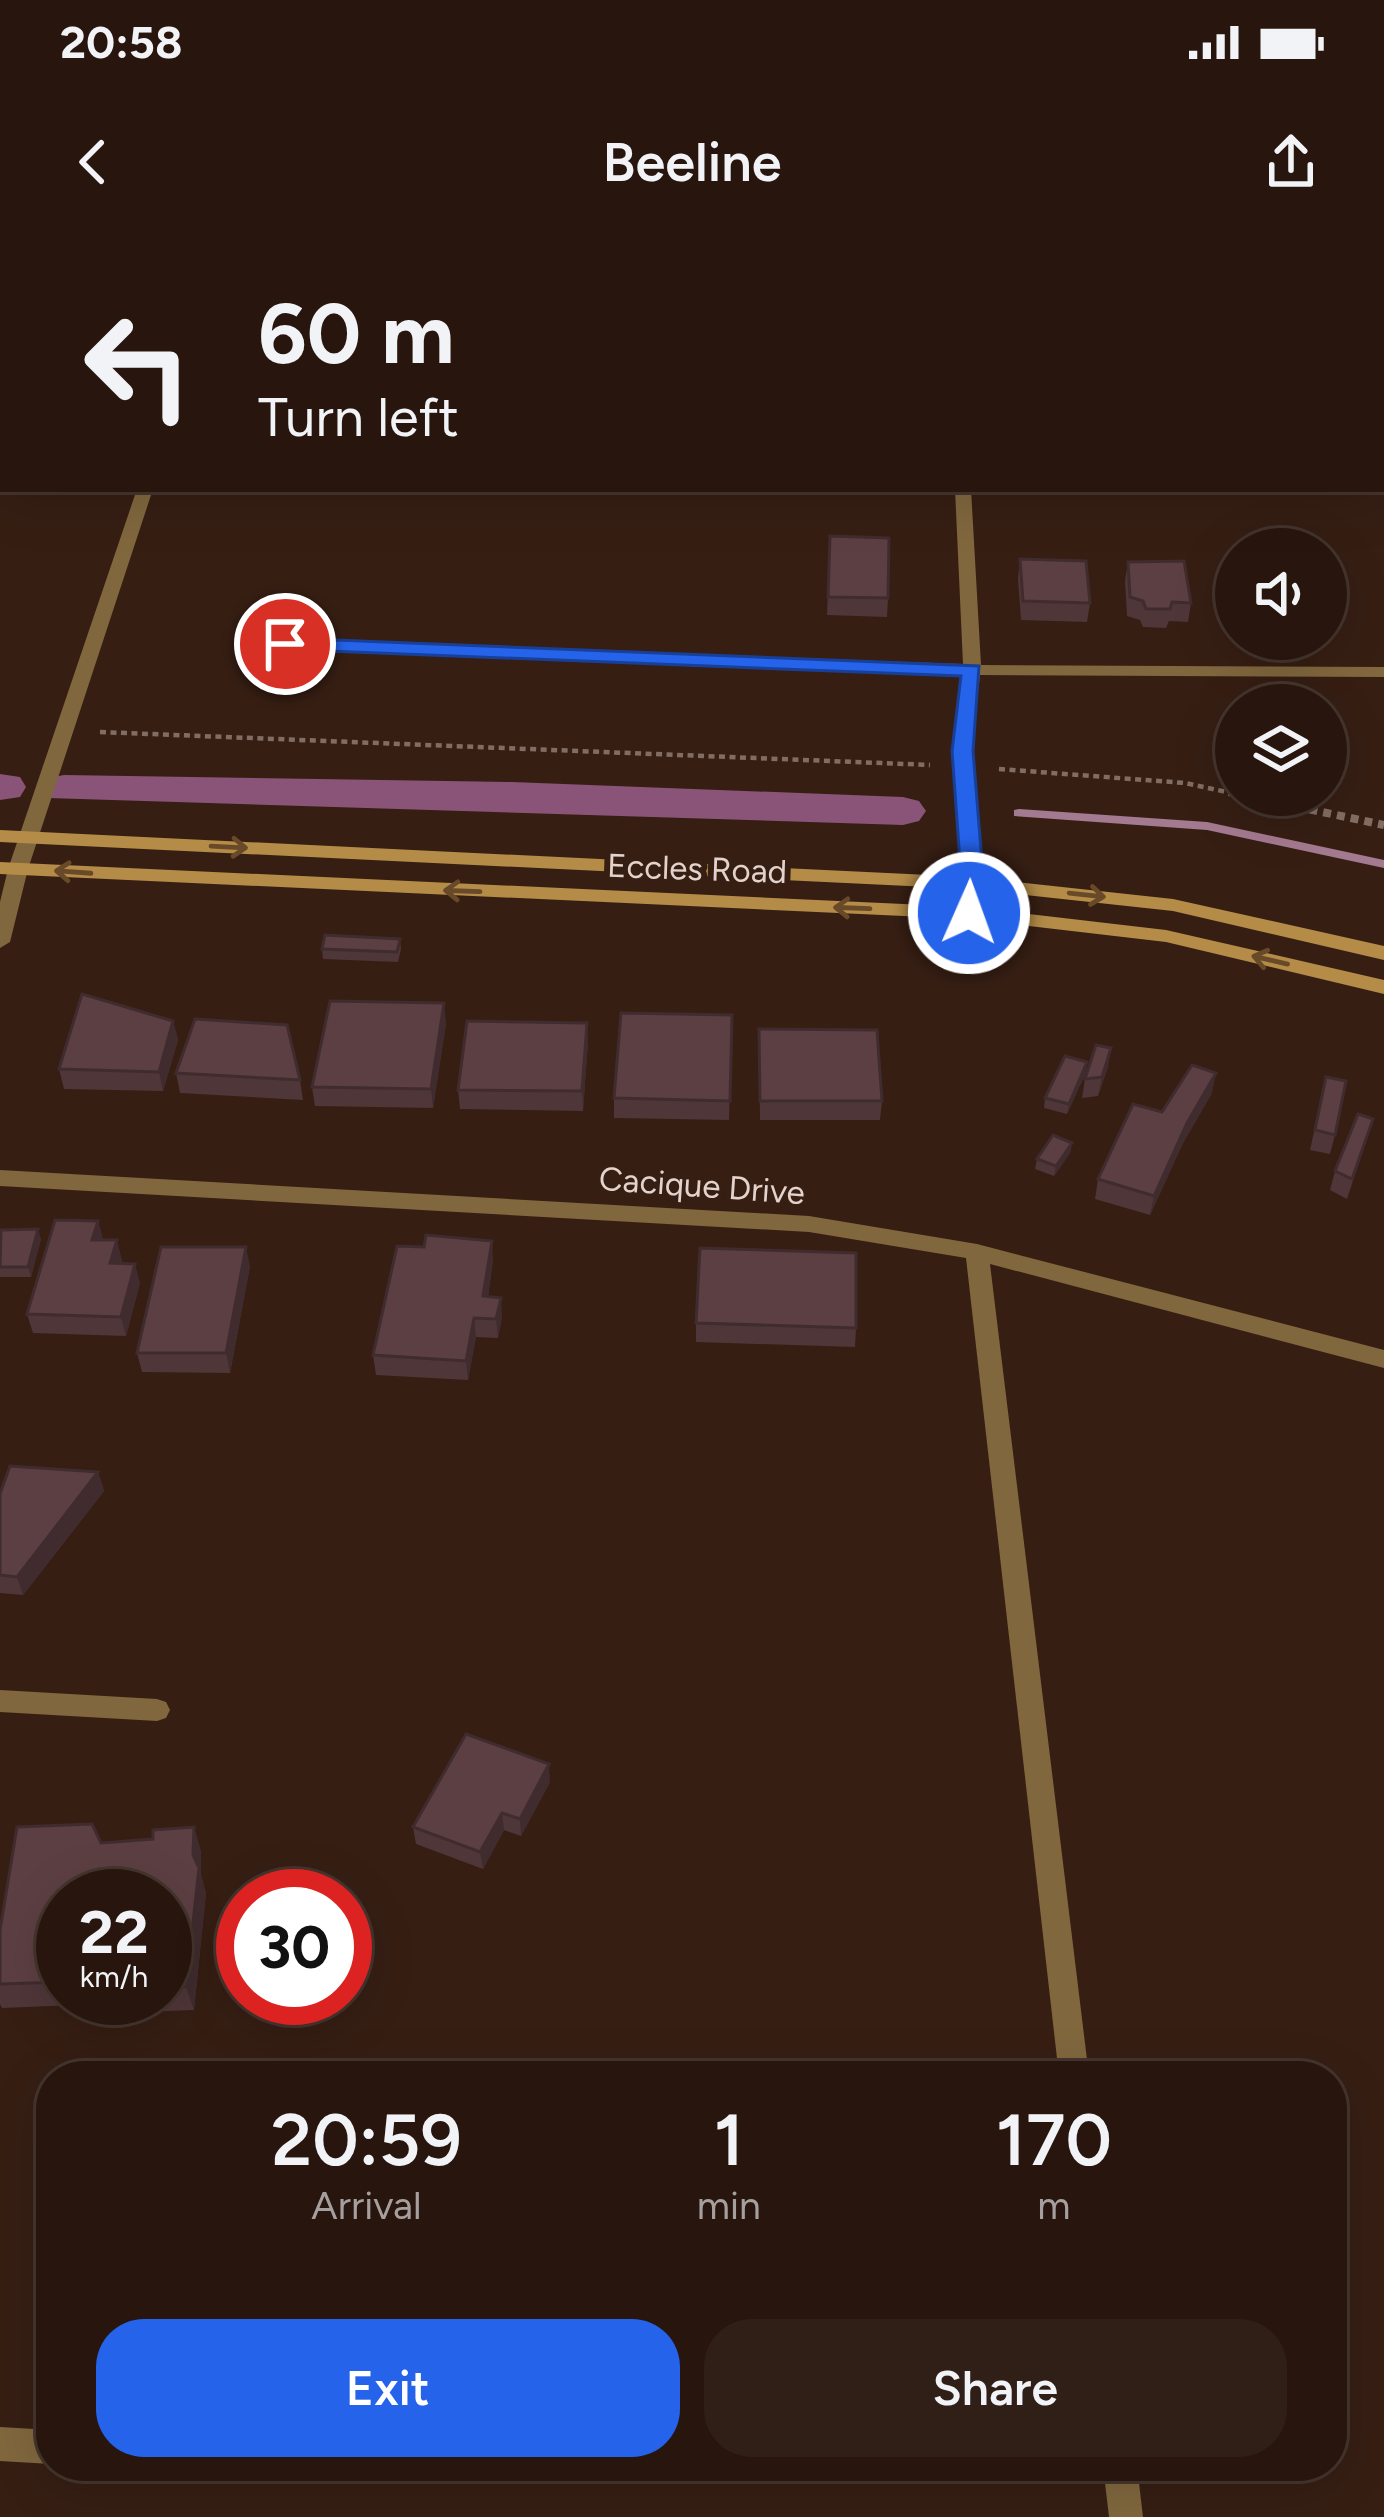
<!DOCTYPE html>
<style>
body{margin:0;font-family:Figtree,sans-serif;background:#301f17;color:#f1f3f6;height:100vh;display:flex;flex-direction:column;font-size:45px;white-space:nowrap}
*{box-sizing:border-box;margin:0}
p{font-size:39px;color:#a59f9e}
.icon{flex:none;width:66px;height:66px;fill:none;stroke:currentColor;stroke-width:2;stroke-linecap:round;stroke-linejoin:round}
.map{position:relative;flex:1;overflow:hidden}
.drawer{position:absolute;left:36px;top:1821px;width:1311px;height:420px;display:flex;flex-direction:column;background:#28160e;border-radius:48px;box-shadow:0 12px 48px #0002,0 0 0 3px #44352e}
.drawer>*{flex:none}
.guide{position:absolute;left:0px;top:0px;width:1386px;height:252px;box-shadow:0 12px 48px #0002,0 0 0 3px #44352e;background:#28160e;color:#f1f3f6;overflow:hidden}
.fabs{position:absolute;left:1215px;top:288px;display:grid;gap:24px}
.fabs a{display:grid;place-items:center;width:132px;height:132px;border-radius:50%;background:#28160e;box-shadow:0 12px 48px #0002,0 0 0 3px #44352e;font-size:60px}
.speed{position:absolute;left:36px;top:1629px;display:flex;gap:24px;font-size:60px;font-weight:700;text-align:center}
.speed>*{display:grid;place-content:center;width:156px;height:156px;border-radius:50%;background:#28160e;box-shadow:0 12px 48px #0002,0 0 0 3px #44352e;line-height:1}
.speed small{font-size:30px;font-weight:400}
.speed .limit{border:18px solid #d22;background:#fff;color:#111}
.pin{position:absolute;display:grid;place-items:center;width:102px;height:102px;color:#fff;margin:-51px;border:6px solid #fff;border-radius:50%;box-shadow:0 3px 12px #0007}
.me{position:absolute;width:132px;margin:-66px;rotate:2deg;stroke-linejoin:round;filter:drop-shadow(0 0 9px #0008)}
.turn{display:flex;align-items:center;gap:42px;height:252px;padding:0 60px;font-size:54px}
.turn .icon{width:156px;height:156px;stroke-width:2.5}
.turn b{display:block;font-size:84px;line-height:102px}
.eta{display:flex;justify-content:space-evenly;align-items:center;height:204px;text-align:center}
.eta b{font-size:72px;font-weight:600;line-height:84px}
.cta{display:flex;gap:24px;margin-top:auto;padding:24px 60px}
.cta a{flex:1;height:138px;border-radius:48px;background:#2563eb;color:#fff;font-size:48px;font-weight:600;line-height:138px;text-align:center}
.cta a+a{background:#301f17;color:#f1f3f6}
.status{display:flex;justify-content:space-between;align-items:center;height:84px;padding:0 60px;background:#28160e;direction:ltr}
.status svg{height:33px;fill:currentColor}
header{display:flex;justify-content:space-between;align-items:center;height:156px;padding:0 60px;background:#28160e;font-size:54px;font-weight:600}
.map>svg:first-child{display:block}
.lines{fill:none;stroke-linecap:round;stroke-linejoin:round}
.stream{fill:#a47a90;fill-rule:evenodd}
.canal{fill:#895477;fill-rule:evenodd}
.path-far1{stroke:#826d64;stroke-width:4.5;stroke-dasharray:6 4.5;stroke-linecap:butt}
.path{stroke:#826d64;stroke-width:8;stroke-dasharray:8 6;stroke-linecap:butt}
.street{fill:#80673e;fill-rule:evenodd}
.secondary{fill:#b48c48;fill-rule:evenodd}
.wall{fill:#4f3639}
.shaded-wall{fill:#402c2e}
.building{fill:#5c3f42;stroke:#402c2e;stroke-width:3}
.oneway{stroke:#684a28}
.route{fill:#2563eb;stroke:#184099;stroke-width:3}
.labels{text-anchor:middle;stroke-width:12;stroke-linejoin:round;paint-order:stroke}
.street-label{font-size:33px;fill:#e3d3cc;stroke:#361e13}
</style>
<div class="status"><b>20:58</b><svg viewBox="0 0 49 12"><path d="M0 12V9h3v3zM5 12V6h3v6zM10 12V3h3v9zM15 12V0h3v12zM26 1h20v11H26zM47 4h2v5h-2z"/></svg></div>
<header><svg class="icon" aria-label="back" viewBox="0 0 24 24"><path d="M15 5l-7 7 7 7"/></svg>Beeline<svg class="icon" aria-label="share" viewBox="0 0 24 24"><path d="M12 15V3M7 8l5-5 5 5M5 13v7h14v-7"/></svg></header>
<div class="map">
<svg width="1384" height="2277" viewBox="0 0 1384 2277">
<rect width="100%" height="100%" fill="#361e13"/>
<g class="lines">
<path class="stream" d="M1019,569L1207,582L1384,620V628L1207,590L1014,576V570Z"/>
<g class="canal">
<path d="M0,534L20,537L26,547L20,557L0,560Z"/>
<path d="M64,535L512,542L903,557L919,561L926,571L919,581L903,585L48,558L42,548L48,538Z"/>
</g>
<g class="path-far1">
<path d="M100,492L930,525"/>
<path d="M999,529L1185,543L1236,554"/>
</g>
<g class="path">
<path d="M1229,552L1236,554"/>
<path d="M1241,555L1384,585"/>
</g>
<g class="street">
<path d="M944,0H958L959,3H945Z"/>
<path d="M137,249H153L28,629L10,702L0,708V662L8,629Z"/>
<path d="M955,249H971L981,425L1384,427V437L980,435L971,511L981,622L979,673L969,679L959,673L961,622L953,511L962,435L285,410L276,405L285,400L963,424Z"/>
<path d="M0,930L809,976L977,1004L1384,1110V1128L990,1024L1089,1836H1059L966,1018L809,992L0,946Z"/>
<path d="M0,1450L157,1459L166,1462L170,1470L166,1478L157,1481L0,1472Z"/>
<path d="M0,2187L51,2190V2224L0,2221Z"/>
<path d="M1103,2226H1137L1143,2277H1109Z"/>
</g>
<g class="secondary">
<path d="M0,590L971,637L1173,659L1384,706V720L1173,671L971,649L0,602Z"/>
<path d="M0,622L969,667L1166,690L1384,740V754L1166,702L969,679L0,634Z"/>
</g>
</g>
<g class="wall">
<path d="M830,296L888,358L887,377L827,375Z"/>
<path d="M1020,319L1090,363L1087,382L1021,380L1018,338Z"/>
<path d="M1128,322L1191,363L1188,382L1169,381L1166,388L1143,387L1140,380L1127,376L1125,341Z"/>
<path d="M1225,325H1236V385H1229L1221,344Z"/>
<path d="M400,699L401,709L398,722L323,719L322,709Z"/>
<path d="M732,775L729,880L614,878V858Z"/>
<path d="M173,781L178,800L163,851L64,849L59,829Z"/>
<path d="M446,783L433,868L315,866L312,847Z"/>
<path d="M588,802L583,871L460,869L458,850Z"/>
<path d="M759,809L882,861L880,880H760Z"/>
<path d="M1087,822L1086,832L1067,874L1044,868L1045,858Z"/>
<path d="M1108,827L1098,856L1082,858L1085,839Z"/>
<path d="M176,833L300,840L303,860L180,853Z"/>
<path d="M1326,837L1335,895L1330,914L1310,910Z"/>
<path d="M1212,853L1183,903L1150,975L1095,959L1098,939Z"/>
<path d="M1367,898L1347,959L1330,950L1335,931Z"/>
<path d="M1072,903L1070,913L1054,936L1035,929L1037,919Z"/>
<path d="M98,981L103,1000L122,1020L121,1023L140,1043L126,1096L33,1093L27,1074Z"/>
<path d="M0,993L41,999L31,1037H0Z"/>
<path d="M493,1020L488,1057L502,1077L498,1098L476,1097L468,1140L376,1135L373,1115Z"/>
<path d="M250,1026L230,1133L142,1132L137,1113Z"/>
<path d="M696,1083L856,1088L855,1107L696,1102Z"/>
<path d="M98,1232L104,1251L23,1355L0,1353V1254Z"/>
<path d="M550,1542L521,1596L504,1590L483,1629L416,1604L413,1587Z"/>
<path d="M194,1587L201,1612V1635L206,1653L194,1770L143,1772L138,1758H165V1656H63V1758H77L76,1765L2,1768L0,1764V1690L153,1599Z"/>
</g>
<g class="shaded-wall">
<path d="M444,763L446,783L433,868L431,849Z"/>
<path d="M173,781L178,800L163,851L159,832Z"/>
<path d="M587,783L588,802L583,871L582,851Z"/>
<path d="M1111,808L1108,827L1098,856L1102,837Z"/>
<path d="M1087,822L1086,832L1067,874L1069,864Z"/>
<path d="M1216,833L1212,853L1183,903L1150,975L1154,956L1187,883Z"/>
<path d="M1072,903L1070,913L1054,936L1056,926Z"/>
<path d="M98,981L103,1000H92Z"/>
<path d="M38,989L41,999L31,1037L28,1027Z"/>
<path d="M117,1000L122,1020L115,1042L110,1023Z"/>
<path d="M492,1001L493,1020L485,1076L483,1056Z"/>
<path d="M246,1007L250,1026L230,1133L226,1113Z"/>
<path d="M135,1024L140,1043L126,1096L121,1077Z"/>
<path d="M501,1058L502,1077L498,1098L496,1079Z"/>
<path d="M474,1078L476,1097L468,1140L466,1121Z"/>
<path d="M98,1232L104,1251L23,1355L17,1337Z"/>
<path d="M549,1524L550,1542L521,1596L520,1579Z"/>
<path d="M502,1573L504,1590L483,1629L480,1612Z"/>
<path d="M194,1587L201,1612V1635L206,1653L194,1770L186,1747Z"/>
</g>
<g class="building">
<path d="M830,296L889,298L888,358L828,357Z"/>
<path d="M1020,319L1086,321L1090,363L1023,361Z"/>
<path d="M1184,321L1191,363L1172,362L1170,369H1146L1143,361L1130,357L1128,322Z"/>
<path d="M1225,325H1236V366H1233Z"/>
<path d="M325,695L400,699L397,712L322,709Z"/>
<path d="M82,754L173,781L159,832L59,829Z"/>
<path d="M330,761L444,763L431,849L312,847Z"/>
<path d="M621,773L732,775L730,861L614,858Z"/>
<path d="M195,779L287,785L300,840L176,833Z"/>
<path d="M467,781L587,783L582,851L458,850Z"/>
<path d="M759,789L877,790L882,861H760Z"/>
<path d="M1096,805L1111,808L1102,837L1085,839Z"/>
<path d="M1065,816L1087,822L1069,864L1045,858Z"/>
<path d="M1192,825L1216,833L1187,883L1154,956L1098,939L1133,864L1162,872Z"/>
<path d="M1326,837L1346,841L1335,895L1315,890Z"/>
<path d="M1358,874L1373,879L1352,939L1335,931Z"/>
<path d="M1053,895L1072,903L1056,926L1037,919Z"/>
<path d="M55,980L98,981L92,1000H117L110,1023L135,1024L121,1077L27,1074Z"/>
<path d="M38,989L28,1027H0L1,990Z"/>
<path d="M426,995L492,1001L483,1056L501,1058L496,1079L474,1078L466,1121L373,1115L397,1006L424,1007Z"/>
<path d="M161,1007H246L226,1113H137Z"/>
<path d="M700,1008L856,1013V1088L696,1083Z"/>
<path d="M10,1226L98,1232L17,1337L0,1335V1254Z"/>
<path d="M466,1494L549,1524L520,1579L502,1573L480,1612L413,1587Z"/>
<path d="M92,1584L101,1603L153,1599V1590L194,1587L193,1615L199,1628L186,1747H165V1656H63V1742L0,1744V1690L17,1587Z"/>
<path d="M305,1630L320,1656H262L260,1653Z"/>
</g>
<defs><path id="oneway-shaft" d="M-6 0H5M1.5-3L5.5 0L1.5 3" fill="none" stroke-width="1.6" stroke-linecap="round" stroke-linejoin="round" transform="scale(3)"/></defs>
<g class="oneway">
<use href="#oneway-shaft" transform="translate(229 607) rotate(3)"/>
<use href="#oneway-shaft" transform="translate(73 632) rotate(-176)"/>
<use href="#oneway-shaft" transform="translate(462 651) rotate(-178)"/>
<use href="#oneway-shaft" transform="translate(1087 655) rotate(6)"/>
<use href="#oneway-shaft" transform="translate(852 668) rotate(-178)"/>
<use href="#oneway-shaft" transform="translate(1270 720) rotate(-167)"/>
</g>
<path class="route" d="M285,398L979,426L973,511L982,622L980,673L969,680L957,673L960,622L952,511L961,436L278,409L275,404Z"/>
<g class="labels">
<g class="street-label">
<text transform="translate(697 628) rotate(2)" y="12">Eccles Road</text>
<text transform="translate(702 945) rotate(4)" y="12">Cacique Drive</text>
</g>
</g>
</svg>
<div class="fabs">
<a><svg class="icon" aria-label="sound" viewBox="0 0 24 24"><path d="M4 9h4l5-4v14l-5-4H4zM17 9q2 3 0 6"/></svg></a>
<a><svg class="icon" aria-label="layers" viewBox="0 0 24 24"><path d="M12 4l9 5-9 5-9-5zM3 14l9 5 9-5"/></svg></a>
</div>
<div class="speed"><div>22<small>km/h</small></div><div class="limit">30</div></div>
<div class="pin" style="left:285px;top:404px;background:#d93025"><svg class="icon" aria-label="arrive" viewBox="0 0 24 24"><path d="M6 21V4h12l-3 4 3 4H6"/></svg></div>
<svg class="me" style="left:969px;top:673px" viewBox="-20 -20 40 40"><circle r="17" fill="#2563eb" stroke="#fff" stroke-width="3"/><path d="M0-11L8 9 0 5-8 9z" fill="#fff"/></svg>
<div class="guide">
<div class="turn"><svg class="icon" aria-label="left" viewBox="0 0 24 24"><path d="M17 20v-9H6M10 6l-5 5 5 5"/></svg><div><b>60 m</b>Turn left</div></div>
</div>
<section class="drawer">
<div class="eta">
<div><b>20:59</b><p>Arrival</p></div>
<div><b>1</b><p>min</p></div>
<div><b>170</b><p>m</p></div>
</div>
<div class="cta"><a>Exit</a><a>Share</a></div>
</section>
</div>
